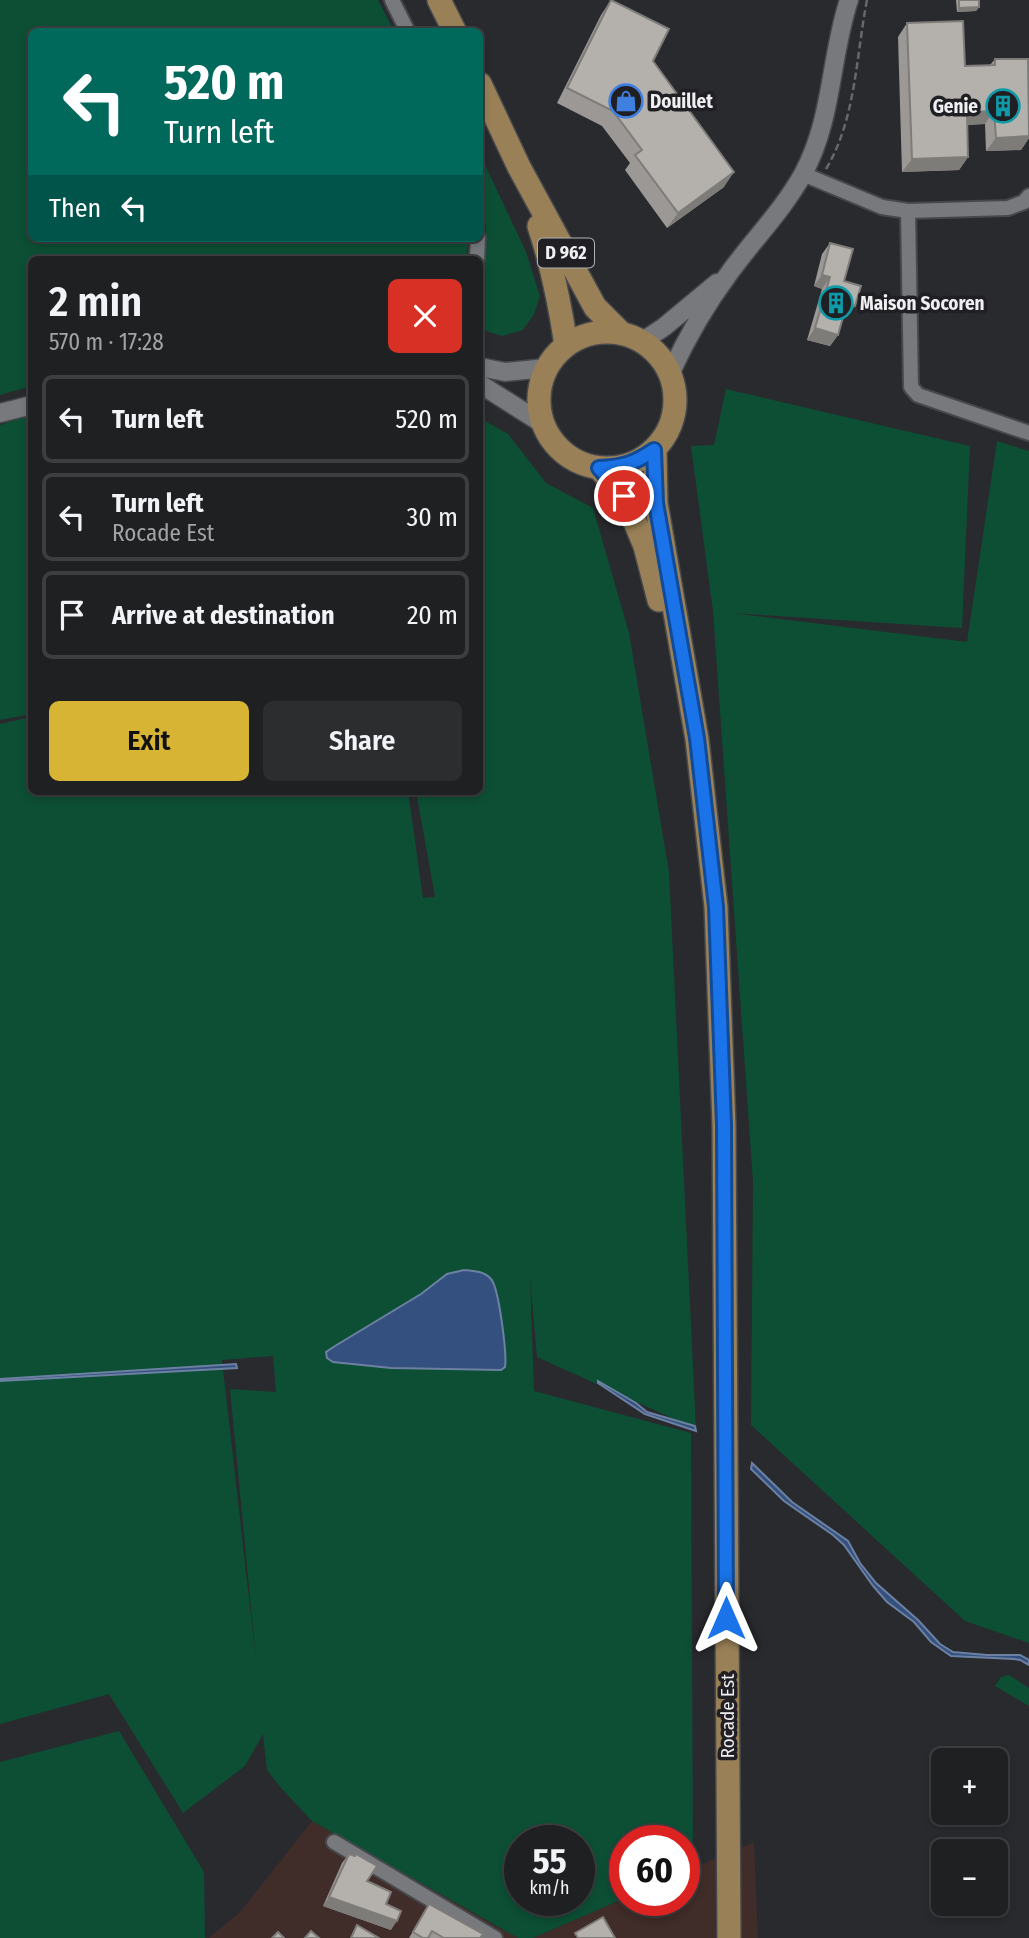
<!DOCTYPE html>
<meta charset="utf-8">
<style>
body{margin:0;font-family:"Fira Sans Condensed",sans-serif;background:#2c2d2f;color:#f1f3f6;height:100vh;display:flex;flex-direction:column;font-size:26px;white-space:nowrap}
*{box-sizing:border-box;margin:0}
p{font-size:23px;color:#a1a3a5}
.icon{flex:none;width:38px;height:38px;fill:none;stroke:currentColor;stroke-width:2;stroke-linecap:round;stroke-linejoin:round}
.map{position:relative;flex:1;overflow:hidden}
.drawer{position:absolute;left:28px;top:256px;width:455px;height:539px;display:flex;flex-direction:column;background:#1f2022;border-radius:10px;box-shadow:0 4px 10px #0003,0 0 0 2px #3c3e40}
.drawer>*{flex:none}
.guide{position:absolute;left:28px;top:28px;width:455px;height:214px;border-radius:10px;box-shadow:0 4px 10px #0003,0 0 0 2px #3c3e40;background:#00695c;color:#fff;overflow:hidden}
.controls{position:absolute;left:931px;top:1748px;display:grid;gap:14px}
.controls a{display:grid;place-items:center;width:77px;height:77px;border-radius:10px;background:#1f2022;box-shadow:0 4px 10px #0003,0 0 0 2px #3c3e40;font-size:35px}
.speed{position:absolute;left:504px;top:1825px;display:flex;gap:14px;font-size:35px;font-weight:700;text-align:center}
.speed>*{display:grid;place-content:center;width:91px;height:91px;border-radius:50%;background:#1f2022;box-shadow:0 4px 10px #0003,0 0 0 2px #3c3e40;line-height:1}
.speed small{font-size:18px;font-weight:400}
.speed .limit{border:10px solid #d22;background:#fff;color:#111}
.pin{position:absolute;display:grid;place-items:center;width:60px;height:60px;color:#fff;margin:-30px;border:4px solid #fff;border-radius:50%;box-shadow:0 2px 7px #0007}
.me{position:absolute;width:77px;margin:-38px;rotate:0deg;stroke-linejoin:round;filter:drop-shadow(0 0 5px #0008)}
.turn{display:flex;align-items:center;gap:24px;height:147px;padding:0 21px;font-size:32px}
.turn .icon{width:91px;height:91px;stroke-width:2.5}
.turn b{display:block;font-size:49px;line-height:60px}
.then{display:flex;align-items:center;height:66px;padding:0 21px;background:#0003;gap:14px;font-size:26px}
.round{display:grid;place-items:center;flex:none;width:74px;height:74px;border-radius:10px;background:#2c2d2f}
.headline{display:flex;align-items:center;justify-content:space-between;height:119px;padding:0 21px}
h1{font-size:42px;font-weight:600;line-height:52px}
.primary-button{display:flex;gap:14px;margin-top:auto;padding:14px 21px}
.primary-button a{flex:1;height:80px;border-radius:10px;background:#d7b434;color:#111;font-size:28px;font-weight:600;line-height:80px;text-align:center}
.primary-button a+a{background:#2c2d2f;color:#f1f3f6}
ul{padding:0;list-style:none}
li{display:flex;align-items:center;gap:21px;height:88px;margin:0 14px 10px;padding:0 7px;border:4px solid #3c3e40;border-radius:10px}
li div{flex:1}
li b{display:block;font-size:26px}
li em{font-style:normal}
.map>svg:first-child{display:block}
.industrial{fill:#402c28}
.green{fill:#0c4f35;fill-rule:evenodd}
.water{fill:#34507f;stroke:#6c80a2;stroke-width:2}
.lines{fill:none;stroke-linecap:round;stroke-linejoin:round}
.minor-casing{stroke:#47484b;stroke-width:18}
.tertiary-casing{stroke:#47484b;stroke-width:21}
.primary-casing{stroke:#47484b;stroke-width:26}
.path{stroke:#67686b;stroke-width:2.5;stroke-dasharray:7 3.5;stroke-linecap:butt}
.minor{stroke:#78797d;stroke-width:14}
.tertiary{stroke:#78797d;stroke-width:18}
.primary{stroke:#998057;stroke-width:23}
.wall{fill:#9b9895}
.shaded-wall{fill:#7e7c79}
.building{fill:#b4b1ad;stroke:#7e7c79;stroke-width:2}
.route-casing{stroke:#114b97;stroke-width:18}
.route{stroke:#1a73e8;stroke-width:12}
.labels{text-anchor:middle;stroke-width:7;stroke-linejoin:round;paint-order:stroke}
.shield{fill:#202024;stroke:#b2b2b5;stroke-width:2}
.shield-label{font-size:18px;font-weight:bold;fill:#f0f0f3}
.poi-label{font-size:19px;font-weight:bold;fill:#f0f0f3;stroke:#202024;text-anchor:start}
.street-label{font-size:19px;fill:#f0f0f3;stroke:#202024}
</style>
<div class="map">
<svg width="1029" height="1938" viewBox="0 0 1029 1938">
<rect width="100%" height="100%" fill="#292a2e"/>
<g class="industrial">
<path d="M312,1821L518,1938H209L240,1912Z"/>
<path d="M754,1842L758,1938H533L625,1898V1900H684V1872Z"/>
</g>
<g class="green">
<path d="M0,0H378L394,31L32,32V238H469L466,259H32L31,386L0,395Z"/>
<path d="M480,154L526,252L540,296L534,314L523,330L502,336L480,329V298L486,228L480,191Z"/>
<path d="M726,389L970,446L962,628L732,613L967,642L997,441L1029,451V1643L965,1621L751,1425L753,1182L713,611L691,446L714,445Z"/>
<path d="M31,414V714L0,720V425Z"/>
<path d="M480,418L508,434L546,483L593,508L629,633L669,872L696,1429L537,1357L530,1278L534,1391L691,1433L693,1868L684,1872V1841H625V1898L533,1938H518L312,1821L281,1788L267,1770L263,1734L245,1766L183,1813L109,1694L0,1724V724L31,717L32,791H408L423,898L435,897L416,791H480ZM273,1356L276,1392L230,1389L256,1660L222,1360ZM520,1841H579V1900H520Z"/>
<path d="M1009,1675L1029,1688V1706L995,1686L1001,1677Z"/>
<path d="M119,1731L204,1872L205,1938H0V1762Z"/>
</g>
<g class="water">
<path d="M464,1270C474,1271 484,1271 491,1279C499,1288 507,1354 505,1367L501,1370L391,1368L333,1362L327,1358L326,1352L335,1346L421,1294L447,1274Z"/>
<path d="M236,1364L237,1368L219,1369L0,1381V1379Z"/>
<path d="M598,1381L636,1403L647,1412L695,1426L696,1431L645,1414L598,1383Z"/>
<path d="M752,1463L792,1502L848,1541L860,1563L876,1583L918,1620L940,1644L953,1652L987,1655H1020L1029,1660V1665L1020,1660L1014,1659L951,1656L931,1642L914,1622L887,1602L873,1586L844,1545L833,1535L784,1501L751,1469Z"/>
</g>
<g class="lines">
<defs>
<g id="minor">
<path d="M392,0L408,32"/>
<path d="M803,174L882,207L908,211L1008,208L1024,202L1029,196"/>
<path d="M908,211L911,387L918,395L1029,433"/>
<path d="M477,259L478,238"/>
<path d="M334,1842L495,1938"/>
</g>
<g id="tertiary">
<path d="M643,341L664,327L717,283"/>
<path d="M480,367L505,372L546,368"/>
<path d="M671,372C687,337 707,303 730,272C754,239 783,210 803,174C833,119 830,57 849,0"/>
<path d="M480,384L543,424"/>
<path d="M0,413L32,405"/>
</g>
<g id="primary">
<path d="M439,0L455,32"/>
<path d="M480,84L519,167L595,307L621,333"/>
<path d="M539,226C552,265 560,305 566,345"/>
<circle cx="607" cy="400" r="68"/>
<path d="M655,450L656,503L697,739L716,907L724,1125L729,1938"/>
<path d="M599,468L624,496L645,546L659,600"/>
</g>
</defs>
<use href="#minor" class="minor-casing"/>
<use href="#tertiary" class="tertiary-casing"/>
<use href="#primary" class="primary-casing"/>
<path class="path" d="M826,169C856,119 856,56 867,0"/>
<use href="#minor" class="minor"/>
<use href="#tertiary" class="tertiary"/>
<use href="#primary" class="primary"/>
</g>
<g class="wall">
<path d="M611,0L653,61L724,187L667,228L625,170L630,163L602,126L557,103L601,15Z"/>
<path d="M956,0H979V7L976,11L957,12Z"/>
<path d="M907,23L965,66L990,65L995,59L1029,81V138L1021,150L986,151L985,124L967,125L968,157L959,170L902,172L898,37Z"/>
<path d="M830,243L844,281L847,317L843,316L838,335L830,346L807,340L822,289L814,286L822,254Z"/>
<path d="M349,1854L367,1881L386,1904L391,1930L323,1906L342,1863Z"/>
<path d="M429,1904L480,1938H409Z"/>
</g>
<g class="shaded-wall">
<path d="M979,7L976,11L957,12L959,8Z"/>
<path d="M994,111L985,124L957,125L967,112Z"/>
<path d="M1029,136V138L1021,150L986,151L996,138Z"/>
<path d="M968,157L959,170L902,172L912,159Z"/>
<path d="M734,172L724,187L667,228L678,213Z"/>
<path d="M822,275L830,277L822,289L814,286Z"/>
<path d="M847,303L855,306L847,317L839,315Z"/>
<path d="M815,328L838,335L830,346L807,340Z"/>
<path d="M329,1897L397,1921L391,1930L323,1906Z"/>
</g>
<g class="building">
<path d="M611,0L669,29L653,61L734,172L678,213L635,155L642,150L613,111L567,88Z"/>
<path d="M959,0H979V7L959,8Z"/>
<path d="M963,21L965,66L995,65V59H1028L1029,136L996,138L994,111L967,112L968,157L912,159L907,23Z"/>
<path d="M830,243L853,249L844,281L861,286L855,306L847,303L838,335L815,328L830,277L822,275Z"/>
<path d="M349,1854L355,1856L356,1854L377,1866L367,1881L391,1892L386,1904L401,1911L397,1921L329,1897Z"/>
<path d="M429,1904L483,1934L480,1938H444L432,1931L428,1938H423L413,1932Z"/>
<path d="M603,1917L615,1938H578L575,1933Z"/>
<path d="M357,1925L379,1938H351Z"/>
<path d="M311,1931L319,1938H305Z"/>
<path d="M278,1932L284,1938H272Z"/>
</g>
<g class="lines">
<defs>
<path id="route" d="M624,496L599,468C623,467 635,463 654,450L656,503L697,738L716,907L724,1125L726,1618"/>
</defs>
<use href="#route" class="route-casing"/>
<use href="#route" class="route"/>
</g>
<defs>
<symbol id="shop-ring" viewBox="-11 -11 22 22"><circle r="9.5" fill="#202024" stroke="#3f7fe0" stroke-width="1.5"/><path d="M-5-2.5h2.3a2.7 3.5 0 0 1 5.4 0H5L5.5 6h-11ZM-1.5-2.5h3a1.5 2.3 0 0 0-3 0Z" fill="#3f7fe0"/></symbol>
<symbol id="building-ring" viewBox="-11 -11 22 22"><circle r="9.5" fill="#202024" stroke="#0f9aa8" stroke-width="1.5"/><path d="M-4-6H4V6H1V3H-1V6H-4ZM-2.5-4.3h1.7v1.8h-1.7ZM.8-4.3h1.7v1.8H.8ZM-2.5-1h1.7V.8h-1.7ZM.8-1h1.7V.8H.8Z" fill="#0f9aa8"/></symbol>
</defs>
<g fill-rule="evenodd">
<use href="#shop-ring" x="607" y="82" width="38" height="38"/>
<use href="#building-ring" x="984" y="87" width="38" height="38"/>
<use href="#building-ring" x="817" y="284" width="38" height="38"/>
</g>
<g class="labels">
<rect class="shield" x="538" y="238.5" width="56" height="29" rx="5"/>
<g class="shield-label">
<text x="566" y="259">D 962</text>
</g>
<g class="poi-label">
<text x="650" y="108">Douillet</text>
<text x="978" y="113" text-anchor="end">Genie</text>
<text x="860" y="310">Maison Socoren</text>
</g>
<g class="street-label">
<text transform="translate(727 1716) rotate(-90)" y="7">Rocade Est</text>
</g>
</g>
</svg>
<div class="controls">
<a>+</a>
<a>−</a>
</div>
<div class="speed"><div>55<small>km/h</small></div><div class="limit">60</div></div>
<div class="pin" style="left:624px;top:496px;background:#d93025"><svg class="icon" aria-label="arrive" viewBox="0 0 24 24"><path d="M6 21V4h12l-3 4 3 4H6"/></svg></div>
<svg class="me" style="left:726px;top:1618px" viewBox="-20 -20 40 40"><path d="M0-17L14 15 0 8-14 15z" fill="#1a73e8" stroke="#fff" stroke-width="4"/></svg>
<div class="guide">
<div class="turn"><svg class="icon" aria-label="left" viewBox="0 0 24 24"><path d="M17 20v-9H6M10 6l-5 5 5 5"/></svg><div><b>520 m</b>Turn left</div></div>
<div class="then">Then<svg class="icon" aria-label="left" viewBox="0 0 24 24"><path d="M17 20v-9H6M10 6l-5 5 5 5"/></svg></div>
</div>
<section class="drawer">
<div class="headline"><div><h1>2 min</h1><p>570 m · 17:28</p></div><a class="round" style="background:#d93025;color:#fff"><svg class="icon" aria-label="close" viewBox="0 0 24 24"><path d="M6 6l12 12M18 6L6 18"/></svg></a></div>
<ul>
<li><svg class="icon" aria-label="left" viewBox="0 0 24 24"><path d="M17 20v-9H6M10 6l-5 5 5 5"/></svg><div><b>Turn left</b></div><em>520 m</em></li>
<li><svg class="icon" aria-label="left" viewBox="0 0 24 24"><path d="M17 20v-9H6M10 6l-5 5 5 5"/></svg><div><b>Turn left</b><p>Rocade Est</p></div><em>30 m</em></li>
<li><svg class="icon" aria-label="arrive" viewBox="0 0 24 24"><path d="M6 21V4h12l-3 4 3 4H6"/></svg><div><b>Arrive at destination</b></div><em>20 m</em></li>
</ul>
<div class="primary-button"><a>Exit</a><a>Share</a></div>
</section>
</div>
